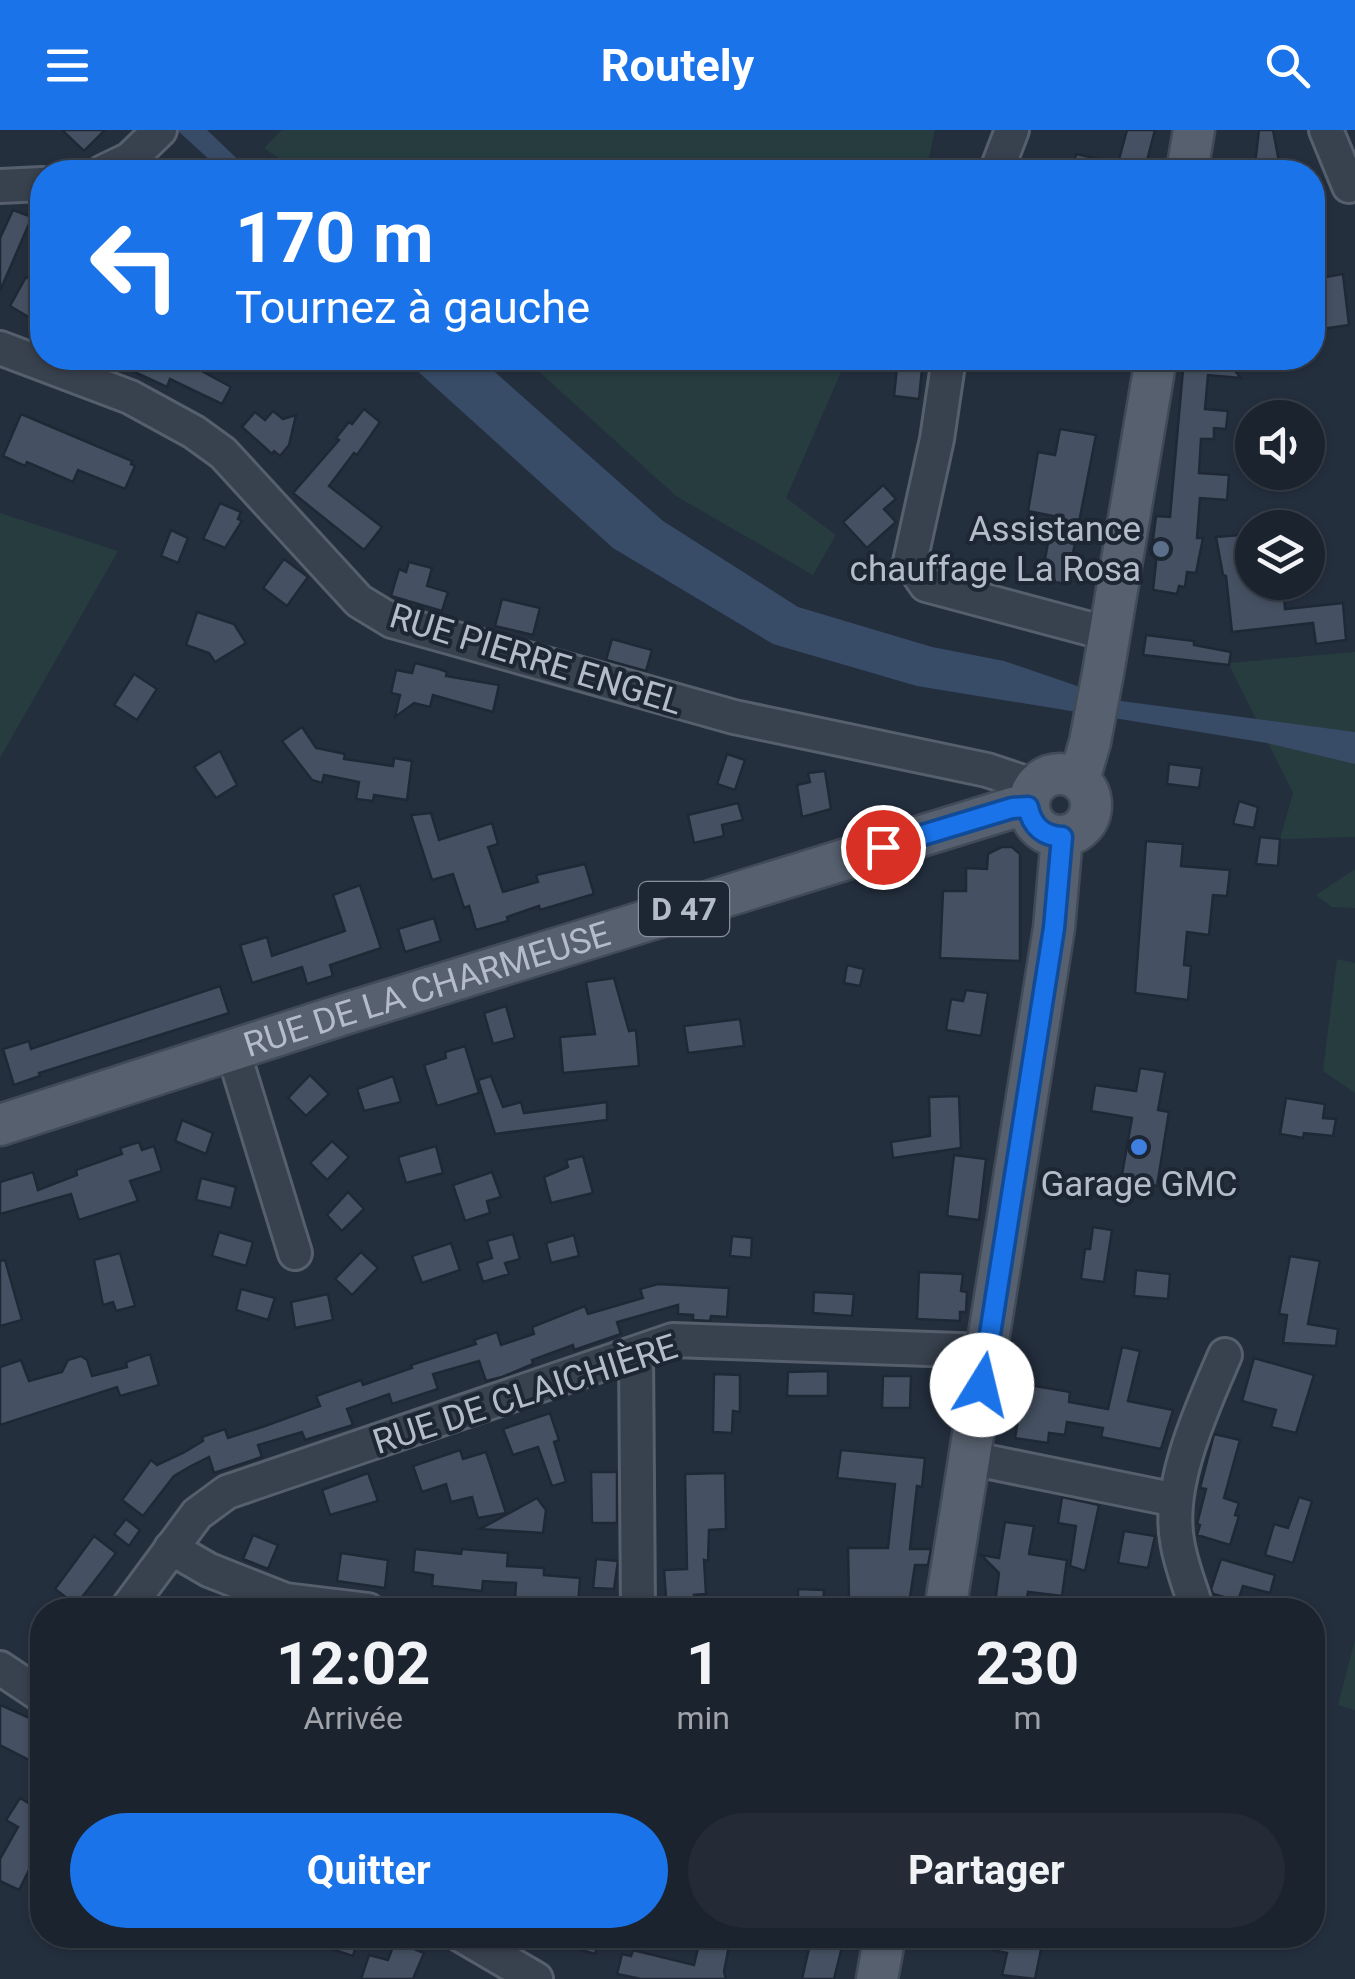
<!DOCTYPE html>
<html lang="fr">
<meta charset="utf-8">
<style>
body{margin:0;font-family:Roboto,sans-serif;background:#242b36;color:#f1f3f6;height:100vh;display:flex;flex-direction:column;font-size:38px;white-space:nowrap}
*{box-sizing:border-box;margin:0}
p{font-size:32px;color:#a0a4aa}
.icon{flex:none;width:55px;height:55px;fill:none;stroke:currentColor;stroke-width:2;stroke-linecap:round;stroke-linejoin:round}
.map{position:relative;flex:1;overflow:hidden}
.side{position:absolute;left:30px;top:1468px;width:1295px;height:350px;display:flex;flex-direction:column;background:#1b232e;border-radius:40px;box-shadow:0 2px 8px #0004,0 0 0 2px #39404a}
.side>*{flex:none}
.banner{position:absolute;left:30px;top:30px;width:1295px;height:210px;border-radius:40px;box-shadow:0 2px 8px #0004,0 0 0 2px #39404a;background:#1a73e8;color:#fff;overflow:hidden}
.tools{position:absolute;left:1235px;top:270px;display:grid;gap:20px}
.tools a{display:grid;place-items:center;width:90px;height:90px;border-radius:50%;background:#1b232e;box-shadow:0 2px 8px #0004,0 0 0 2px #39404a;font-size:50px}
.pin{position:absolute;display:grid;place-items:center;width:85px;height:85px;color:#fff;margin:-42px;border:5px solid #fff;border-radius:50%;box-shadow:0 2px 10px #0007}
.me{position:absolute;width:110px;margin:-55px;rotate:9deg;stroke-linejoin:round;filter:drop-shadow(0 0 8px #0008)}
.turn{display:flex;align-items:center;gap:35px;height:210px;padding:0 40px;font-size:45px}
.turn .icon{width:130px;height:130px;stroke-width:2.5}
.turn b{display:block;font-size:70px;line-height:85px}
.eta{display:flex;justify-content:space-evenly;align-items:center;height:170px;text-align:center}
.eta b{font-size:60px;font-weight:700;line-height:70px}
.action{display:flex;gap:20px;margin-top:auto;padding:20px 40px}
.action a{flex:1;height:115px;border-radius:60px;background:#1a73e8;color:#fff;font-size:40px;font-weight:700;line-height:115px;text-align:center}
.action a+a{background:#242b36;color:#f1f3f6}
header{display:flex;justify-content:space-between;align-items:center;height:130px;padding:0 40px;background:#1a73e8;color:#fff;font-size:45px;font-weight:700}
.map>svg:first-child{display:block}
.green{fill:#263c3f}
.water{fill:#394c67}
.building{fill:#455162;stroke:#1f2835;stroke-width:2.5}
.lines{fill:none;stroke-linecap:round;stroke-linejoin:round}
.minor-casing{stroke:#565f6c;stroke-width:38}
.major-casing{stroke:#414a57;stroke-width:45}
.minor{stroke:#38414e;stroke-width:32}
.major{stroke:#56606e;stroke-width:40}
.route-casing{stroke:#114b97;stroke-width:25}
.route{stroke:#1a73e8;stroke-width:18}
.service-dot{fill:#5c6f8a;stroke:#1d2633;stroke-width:4}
.shop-dot{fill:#3f7fe0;stroke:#1d2633;stroke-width:4}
.labels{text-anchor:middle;stroke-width:8;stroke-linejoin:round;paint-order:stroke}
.shield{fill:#1d2633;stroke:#878f9c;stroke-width:2.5}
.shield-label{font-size:32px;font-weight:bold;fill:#b4bcc9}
.poi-label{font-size:35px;fill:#b4bcc9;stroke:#1d2633;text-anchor:end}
.street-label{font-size:35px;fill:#b4bcc9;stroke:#1d2633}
</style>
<header><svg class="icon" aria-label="menu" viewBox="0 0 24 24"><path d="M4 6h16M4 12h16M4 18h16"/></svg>Routely<svg class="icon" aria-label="search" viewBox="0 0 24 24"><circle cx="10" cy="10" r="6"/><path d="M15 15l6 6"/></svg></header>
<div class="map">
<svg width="1355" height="1849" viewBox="0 0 1355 1849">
<rect width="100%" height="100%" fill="#242f3e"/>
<g class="green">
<path d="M282,0H935L926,42H298L264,18Z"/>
<path d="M524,228H837L842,240L786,368L836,405L813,445L676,366Z"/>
<path d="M0,383L118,421L0,628Z"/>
<path d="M1355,522V707L1280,709L1293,663L1228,533Z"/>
<path d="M1355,739V778L1332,777L1316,765Z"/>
<path d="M1337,829L1355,833V963L1323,941Z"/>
<path d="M1355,1510V1580L1338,1575Z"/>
</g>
<g class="water">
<path d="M177,0H207L251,42H223Z"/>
<path d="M403,228H479L663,391L798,477L932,517L1004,531L1121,571L1355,602V634L1267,613L917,556L773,514L613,418Z"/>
</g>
<g class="building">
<path d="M62,0H105L84,21Z"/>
<path d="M1127,0H1155L1144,42H1072L1076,24L1118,33Z"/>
<path d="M1259,0H1273L1281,42H1254Z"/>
<path d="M13,80L32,87L0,161V108Z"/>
<path d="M1343,144L1349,195L1322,199L1314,149Z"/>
<path d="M26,147L42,155V182L37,192L10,176Z"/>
<path d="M104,228H189L187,233L231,257L222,274L170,249L167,257Z"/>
<path d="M1184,228H1224L1241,248L1208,245L1205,279L1228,281L1226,299L1214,298V309H1201L1199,343L1229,345L1227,370L1200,368L1197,408H1203L1196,443L1187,442L1185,457L1179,456L1177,464L1153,460L1157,423L1151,424L1156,386L1170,387Z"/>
<path d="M897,237L922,239L919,269L894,266Z"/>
<path d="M364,279L380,292L357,325L354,323L329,356L382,397L364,420L293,363L339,310L336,308L349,292L352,294Z"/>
<path d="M273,281L283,289L296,285L289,315L280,326L274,321L272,324L242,297L255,282L265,290Z"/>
<path d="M21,284L132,331L131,334L135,336L125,359L78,340L73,352L27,332L25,336L3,326Z"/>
<path d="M1060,299L1096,305L1067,454L1041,450L1053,386L1028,381L1038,322L1055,325Z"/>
<path d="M883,355L896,369L884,379L896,392L867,418L843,392Z"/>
<path d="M220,373L241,382L238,389L242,391L225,418L203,409Z"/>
<path d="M171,400L188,408L178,433L161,426Z"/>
<path d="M1240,405L1247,444L1252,443V452H1283L1285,479L1343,473L1346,510L1316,514L1313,493L1232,502L1226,446L1223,445L1216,407Z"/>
<path d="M284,429L308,447L287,476L263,458Z"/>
<path d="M409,432L432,438L427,456L448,462L442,481L391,466L399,439L406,442Z"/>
<path d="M502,469L540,478L533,505L495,496Z"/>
<path d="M197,482L234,494L246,513L215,532L209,523L186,515Z"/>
<path d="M1146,505L1194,511V515L1231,522L1229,535L1143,525Z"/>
<path d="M612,509L652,520L646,541L606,530Z"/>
<path d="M415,533L439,539L447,542L446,546L499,555L493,582L433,565L430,577L414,573L395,587L400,565L391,563L396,540L412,543Z"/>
<path d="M134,544L157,559L137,590L114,575Z"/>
<path d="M302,597L316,618L345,624L344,629L393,636L394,628L412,631L407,670L374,665L373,671L356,669L359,652L324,645L322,653L312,650L282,611Z"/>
<path d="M220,621L237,655L216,668L194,637Z"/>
<path d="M727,624L745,630L735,660L717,654Z"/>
<path d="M1169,634L1202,638L1199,658L1167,654Z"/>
<path d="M825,641L831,679L802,687L797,655L810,652L808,643Z"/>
<path d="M1239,671L1258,677L1254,698L1233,694Z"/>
<path d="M738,673L743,690L722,695L724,706L694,713L688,685Z"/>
<path d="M431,683L439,710L492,693L498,714L488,717L503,762L538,752L536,745L585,734L594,764L540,780L539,776L507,787L508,791L476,800L469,776L464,778L453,744L432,750L411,685Z"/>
<path d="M1260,707L1280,709L1278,736L1256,734Z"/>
<path d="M1146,711L1183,714L1181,736L1230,740L1227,766L1213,765L1209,805L1187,802L1184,835L1191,836L1188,870L1135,863Z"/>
<path d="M1002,717H1012L1020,724V831L940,828L943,761H966V738L987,739L988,724Z"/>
<path d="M360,755L381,818L330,835L333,846L307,854L302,837L252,853L240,815L267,807L272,826L345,801L333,765Z"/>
<path d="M434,788L441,811L405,822L398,799Z"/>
<path d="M847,835L864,839L860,856L844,853Z"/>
<path d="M614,848L629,901L636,900L639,936L563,943L560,907L595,904L586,852Z"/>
<path d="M220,856L229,883L39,943L40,946L14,955L3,919L29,911L31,919Z"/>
<path d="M966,860L988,863L981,906L946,900L951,869L963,871Z"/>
<path d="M506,876L515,908L493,914L484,883Z"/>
<path d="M740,889L744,916L688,923L684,896Z"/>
<path d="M465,916L479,963L437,976L424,935L446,928L445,922Z"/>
<path d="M1140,938L1165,942L1158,980L1169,982L1157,1056L1121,1050L1132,988L1091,981L1095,955L1136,961Z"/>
<path d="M310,945L329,964L306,986L288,968Z"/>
<path d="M393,946L401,972L364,981L357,959Z"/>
<path d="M491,946L503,977L521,972L524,983L607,972V990L495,1004L478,950Z"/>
<path d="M959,966L961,1018L893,1028L891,1012L930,1006L929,967Z"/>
<path d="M1286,968L1325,974L1323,988L1336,989L1333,1006L1304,1003L1303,1008L1280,1004Z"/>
<path d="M182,990L213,1003L206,1024L175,1011Z"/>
<path d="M332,1011L349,1027L327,1050L310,1033Z"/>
<path d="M139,1012L142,1020L154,1016L162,1041L130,1051L138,1071L79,1090L71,1064L0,1084V1052L33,1042L38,1060L77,1045L76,1040L122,1024L120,1018Z"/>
<path d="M436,1016L443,1043L406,1053L398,1027Z"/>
<path d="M954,1025L986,1029L979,1090L947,1086Z"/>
<path d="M583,1026L593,1063L551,1073L544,1047L568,1037L566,1030Z"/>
<path d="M492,1042L501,1067L487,1071L490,1083L465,1091L453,1055Z"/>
<path d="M201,1048L236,1057L231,1078L196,1070Z"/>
<path d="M348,1062L364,1079L342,1101L327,1085Z"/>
<path d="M1093,1097L1112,1100L1104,1152L1081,1149L1085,1119H1090Z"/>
<path d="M219,1102L253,1112L246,1136L212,1126Z"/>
<path d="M513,1104L520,1129L505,1133L509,1144L483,1152L477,1133L492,1128L487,1111Z"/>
<path d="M574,1105L579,1126L551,1133L546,1113Z"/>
<path d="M732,1106L752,1108L751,1128L730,1126Z"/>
<path d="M451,1113L460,1140L422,1153L412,1126Z"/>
<path d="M361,1122L378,1138L352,1165L335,1149Z"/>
<path d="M120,1123L135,1176L116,1181L113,1172L103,1175L94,1130Z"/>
<path d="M1290,1126L1320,1131L1308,1194L1338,1199L1336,1216L1283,1213L1287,1185L1279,1184Z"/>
<path d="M5,1130L22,1190L0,1196V1131Z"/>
<path d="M1136,1140L1170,1144L1168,1169L1134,1166Z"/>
<path d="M919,1142L963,1144L961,1161L967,1162L966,1182H960V1191L917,1189Z"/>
<path d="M658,1154L729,1158L727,1187L711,1186L710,1191L693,1190V1185L678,1184V1175L617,1192L621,1204L574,1220L573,1215L532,1230L533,1234L502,1247L486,1251L479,1231L433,1244L438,1259L392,1274L389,1264L347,1279L353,1295L305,1310L302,1302L258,1315L262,1327L214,1343L209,1327L191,1336L174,1346L143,1386L122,1370L151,1330L157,1335L183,1323L203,1311L202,1307L225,1299L228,1308L265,1296L320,1276L316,1266L361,1250L363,1255L412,1238L411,1235L476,1214L474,1210L497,1202L501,1215L534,1204L532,1197L585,1176L588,1184L643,1168L640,1159Z"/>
<path d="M241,1159L275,1168L268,1190L236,1180Z"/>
<path d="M814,1162L854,1164L852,1186L813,1183Z"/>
<path d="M328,1164L333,1190L295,1198L291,1172Z"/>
<path d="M1122,1217L1140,1221L1128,1271L1173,1280L1161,1319L1101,1307L1103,1298L1067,1292L1065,1305L1049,1303L1048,1313L1015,1308L1024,1254L1070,1262L1069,1272L1108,1279Z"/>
<path d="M150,1224L159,1255L120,1266L117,1257L0,1295V1237L21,1230L29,1251L62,1242L68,1230L81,1226L87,1230L92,1246L127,1237L126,1232Z"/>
<path d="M1254,1228L1314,1245L1296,1303L1271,1297L1276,1280L1242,1271Z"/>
<path d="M828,1241V1266H787L788,1242Z"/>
<path d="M714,1244L740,1245V1282L733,1281L732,1303L713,1302Z"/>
<path d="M883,1246H911L910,1278H882Z"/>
<path d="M550,1283L559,1310L554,1312L566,1352L552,1356L538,1317L513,1325L503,1299Z"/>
<path d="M1214,1304L1240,1310L1224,1368L1239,1373L1235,1385L1239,1386L1230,1415L1197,1405L1200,1395L1197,1394L1206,1359L1200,1358Z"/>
<path d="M460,1320L463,1329L486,1322L506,1383L478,1388L472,1367L451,1372L446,1354L422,1362L413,1336Z"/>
<path d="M841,1320L925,1328L922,1357L917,1356L910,1419H931L928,1435H915L908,1480H874L875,1473L849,1470L848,1418H888L895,1354L837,1348Z"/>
<path d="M591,1342H617V1393H592Z"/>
<path d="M368,1343L378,1371L330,1385L322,1360Z"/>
<path d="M725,1343L726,1399L709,1400L708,1431L704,1430L706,1464L694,1465L695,1480H667L664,1440L687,1439L685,1344Z"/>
<path d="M1062,1367L1099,1375L1085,1441L1070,1436L1076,1396L1058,1393Z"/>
<path d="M1299,1367L1312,1371L1293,1433L1265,1425L1274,1394L1288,1398Z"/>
<path d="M537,1368L546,1380L543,1403L480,1399Z"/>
<path d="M126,1389L140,1400L129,1416L114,1404Z"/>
<path d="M1005,1392L1034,1396L1029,1424L1067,1430L1062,1466L1028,1462L1025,1480H994L999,1443L981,1425L999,1428Z"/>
<path d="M1124,1401L1155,1406L1148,1438L1118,1433Z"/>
<path d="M253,1405L278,1415L268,1439L243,1429Z"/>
<path d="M94,1406L116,1423L76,1475L55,1459Z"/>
<path d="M415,1419L461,1424L462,1419L508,1423L507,1436L544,1438V1445L580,1448L578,1476L515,1470L516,1453L483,1451L482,1461L432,1456L433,1445L413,1442Z"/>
<path d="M341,1423L388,1430L385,1458L337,1451Z"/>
<path d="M596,1429L618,1431L614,1459L593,1458Z"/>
<path d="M1221,1429L1275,1445L1270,1463L1243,1456L1238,1471L1213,1464L1211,1459Z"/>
<path d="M798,1459L824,1460L823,1480H798Z"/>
<path d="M0,1575L32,1589L35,1633L0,1615Z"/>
<path d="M20,1668L40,1680L31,1695L42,1702V1714L19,1760L0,1751V1729L18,1697L6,1690Z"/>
<path d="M300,1805H359L353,1826L300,1809Z"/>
<path d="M547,1805H600L595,1824L546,1810Z"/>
<path d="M701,1805H731L724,1842L726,1849H641L617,1844L622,1824L631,1826L633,1820L694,1835Z"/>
<path d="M812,1805H845L834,1849H802Z"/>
<path d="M996,1805L1043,1810L1035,1849L1002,1845L1007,1823L992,1820Z"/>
<path d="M395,1811L424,1823L413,1849H361L369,1825L388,1830Z"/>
</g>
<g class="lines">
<defs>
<g id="minor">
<path d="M1326,0L1349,56"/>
<path d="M103,42L130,29L160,0"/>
<path d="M996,42L1012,0"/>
<path d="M0,56L42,54"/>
<path d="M0,218L130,267L194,302L223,323L359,471L392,491L734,587L987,640L1035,656"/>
<path d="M949,228L937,309L910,432L926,455L1109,504"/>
<path d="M233,921L295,1123"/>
<path d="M636,1223L638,1480"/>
<path d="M970,1328L1176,1370"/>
<path d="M171,1418L209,1440L285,1470L368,1480"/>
<path d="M1196,1477C1190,1456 1180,1433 1177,1410C1167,1353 1203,1276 1225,1225"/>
<path d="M126,1480L197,1384L227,1362L673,1210L987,1221"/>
<path d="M0,1538L42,1566"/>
<path d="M461,1805L536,1849"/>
</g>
<g id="major">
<path d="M1187,42L1194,0"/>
<circle cx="1060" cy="675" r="31"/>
<path d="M1079,650L1090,612L1103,543L1156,228"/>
<path id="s1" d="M0,995L341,885L1012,678L1028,677"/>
<path d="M945,1480L1054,798L1062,707"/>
<path d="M877,1849L885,1805"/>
</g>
</defs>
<use href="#minor" class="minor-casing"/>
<use href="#major" class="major-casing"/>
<use href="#minor" class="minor"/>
<use href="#major" class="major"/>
</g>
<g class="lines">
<defs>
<path id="route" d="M883,717L1012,678L1028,677C1032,696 1043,706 1062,707L1054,798L982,1255"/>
</defs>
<use href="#route" class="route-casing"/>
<use href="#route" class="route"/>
</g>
<circle class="service-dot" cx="1161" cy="419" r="10"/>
<circle class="shop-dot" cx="1139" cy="1017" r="10"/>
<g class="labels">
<rect class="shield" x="639" y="752" width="90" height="54" rx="8"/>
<g class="shield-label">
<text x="684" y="790">D 47</text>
</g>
<g class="poi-label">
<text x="1141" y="411">Assistance<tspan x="1141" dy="40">chauffage La Rosa</tspan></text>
<text x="1139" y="1066" text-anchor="middle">Garage GMC</text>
</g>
<g class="street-label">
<text transform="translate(536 529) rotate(17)" y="12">RUE PIERRE ENGEL</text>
<text dy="12" stroke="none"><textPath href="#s1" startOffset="448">RUE DE LA CHARMEUSE</textPath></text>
<text transform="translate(525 1264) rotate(-18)" y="12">RUE DE CLAICHIÈRE</text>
</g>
</g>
</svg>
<div class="tools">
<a><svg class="icon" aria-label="sound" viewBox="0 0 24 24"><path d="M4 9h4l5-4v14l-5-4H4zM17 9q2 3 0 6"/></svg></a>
<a><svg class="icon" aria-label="layers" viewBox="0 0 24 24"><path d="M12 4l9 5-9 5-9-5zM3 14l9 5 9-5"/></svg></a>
</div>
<div class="pin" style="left:883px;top:717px;background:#d93025"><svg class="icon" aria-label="arrive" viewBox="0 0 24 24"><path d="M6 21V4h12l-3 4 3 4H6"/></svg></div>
<svg class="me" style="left:982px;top:1255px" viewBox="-20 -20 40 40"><circle r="19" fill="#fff"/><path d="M0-13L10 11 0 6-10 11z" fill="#1a73e8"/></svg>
<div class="banner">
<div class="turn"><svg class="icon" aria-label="left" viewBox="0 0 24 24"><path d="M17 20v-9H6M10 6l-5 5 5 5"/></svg><div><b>170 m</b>Tournez à gauche</div></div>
</div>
<section class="side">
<div class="eta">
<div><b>12:02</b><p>Arrivée</p></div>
<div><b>1</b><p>min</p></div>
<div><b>230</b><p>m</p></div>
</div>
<div class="action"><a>Quitter</a><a>Partager</a></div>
</section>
</div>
